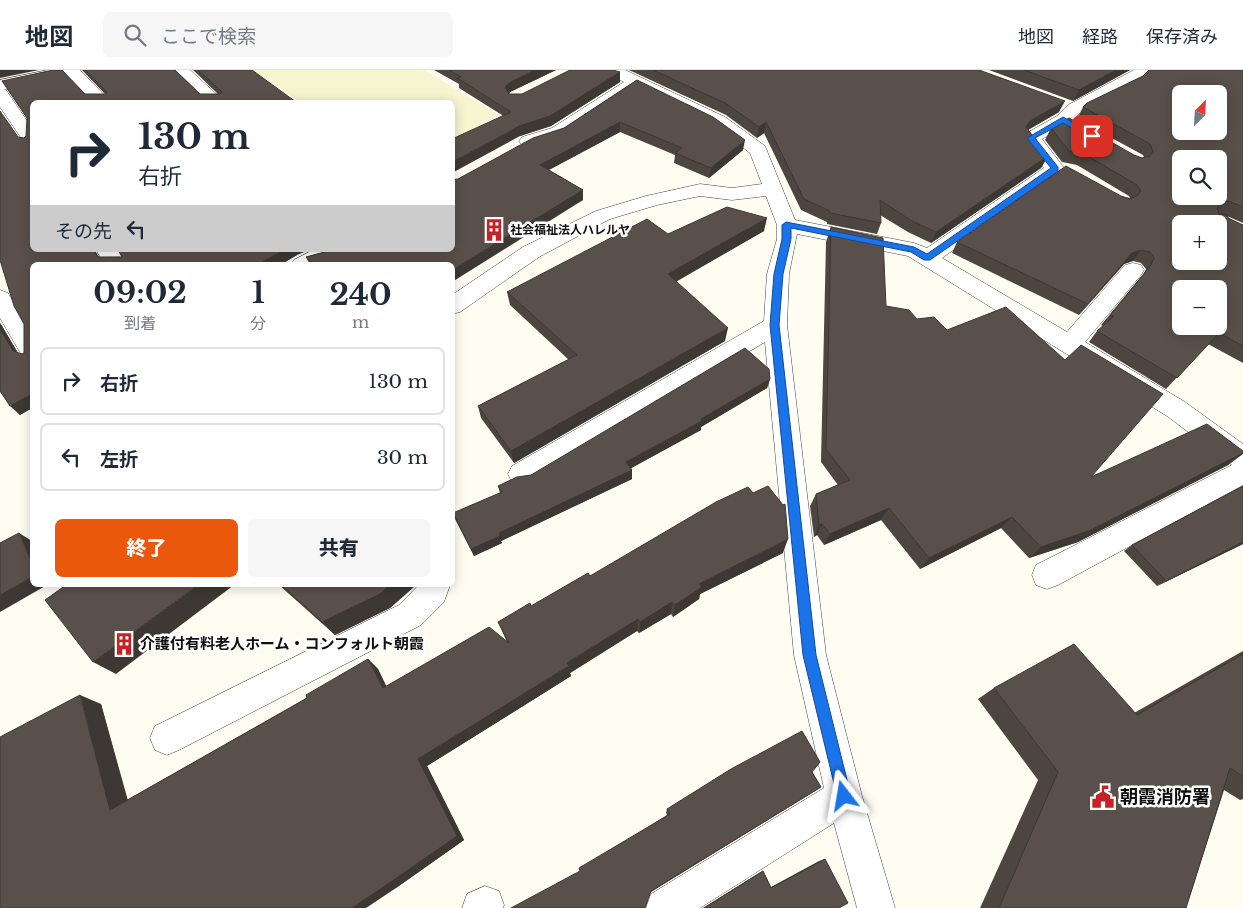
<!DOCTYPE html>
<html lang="ja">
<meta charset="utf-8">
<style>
body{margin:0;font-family:"Libre Baskerville","Noto Sans JP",serif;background:#f6f6f7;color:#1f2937;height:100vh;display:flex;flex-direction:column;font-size:19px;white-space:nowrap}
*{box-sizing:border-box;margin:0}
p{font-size:16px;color:#747a83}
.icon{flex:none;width:28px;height:28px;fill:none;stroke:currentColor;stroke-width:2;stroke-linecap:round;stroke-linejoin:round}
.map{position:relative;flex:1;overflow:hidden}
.drawer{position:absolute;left:30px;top:192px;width:425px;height:325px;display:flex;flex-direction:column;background:#fff;border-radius:8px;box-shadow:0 2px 12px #0003}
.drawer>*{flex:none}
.top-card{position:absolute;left:30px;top:30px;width:425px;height:152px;border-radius:8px;box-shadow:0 2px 12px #0003;background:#fff;color:#1f2937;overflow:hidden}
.needle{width:32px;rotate:24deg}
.buttons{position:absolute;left:1172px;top:15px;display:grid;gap:10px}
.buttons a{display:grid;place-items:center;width:55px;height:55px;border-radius:8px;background:#fff;box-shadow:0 2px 12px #0003;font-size:25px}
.pin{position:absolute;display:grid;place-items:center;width:42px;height:42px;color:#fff;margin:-21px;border-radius:10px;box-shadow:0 2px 8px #0006}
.me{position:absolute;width:55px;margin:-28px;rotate:346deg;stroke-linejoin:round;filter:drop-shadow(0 0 4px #0008)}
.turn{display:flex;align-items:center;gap:18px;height:105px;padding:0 25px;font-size:22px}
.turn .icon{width:65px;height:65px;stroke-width:2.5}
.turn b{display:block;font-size:35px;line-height:42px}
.then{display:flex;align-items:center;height:48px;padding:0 25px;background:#0003;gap:10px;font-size:19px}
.eta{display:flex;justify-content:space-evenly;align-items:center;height:85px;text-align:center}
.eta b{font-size:30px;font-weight:800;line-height:35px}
.primary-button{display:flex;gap:10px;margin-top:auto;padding:10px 25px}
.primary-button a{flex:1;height:58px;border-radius:8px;background:#ea580c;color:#fff;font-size:20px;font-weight:800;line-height:58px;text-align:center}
.primary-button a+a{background:#f6f6f7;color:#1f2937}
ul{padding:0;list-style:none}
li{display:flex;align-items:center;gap:15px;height:68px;margin:0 10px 8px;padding:0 15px;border:2px solid #e0e1e3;border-radius:8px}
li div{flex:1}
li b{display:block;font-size:19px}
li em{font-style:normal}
header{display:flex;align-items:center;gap:30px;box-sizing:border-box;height:70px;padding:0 25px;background:#fff;border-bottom:1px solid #e0e1e3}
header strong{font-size:24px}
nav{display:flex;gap:28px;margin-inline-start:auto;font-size:18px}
.search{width:350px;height:45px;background:#f6f6f7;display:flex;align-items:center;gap:12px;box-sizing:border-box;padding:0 18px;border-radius:8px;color:#747a83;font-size:19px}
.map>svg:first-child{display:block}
.farmland{fill:#f7f4d0}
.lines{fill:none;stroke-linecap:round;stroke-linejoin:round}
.minor-casing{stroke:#424242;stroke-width:1}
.minor{fill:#fff;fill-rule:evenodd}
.wall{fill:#4d4540}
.shaded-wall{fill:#3e3834}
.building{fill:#59504b;stroke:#3e3834;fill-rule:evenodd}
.route{fill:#1a73e8;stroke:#114b97}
.labels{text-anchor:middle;stroke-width:5;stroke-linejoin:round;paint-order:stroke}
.far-poi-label{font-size:12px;font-weight:bold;fill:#0f0f0f;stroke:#fff;text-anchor:start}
.poi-label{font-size:15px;font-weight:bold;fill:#0f0f0f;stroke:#fff;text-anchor:start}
.near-poi-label{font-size:18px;font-weight:bold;fill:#0f0f0f;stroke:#fff;text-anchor:start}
</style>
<header>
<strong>地図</strong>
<div class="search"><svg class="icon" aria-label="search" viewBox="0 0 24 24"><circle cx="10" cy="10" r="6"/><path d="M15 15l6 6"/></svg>ここで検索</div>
<nav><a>地図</a><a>経路</a><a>保存済み</a></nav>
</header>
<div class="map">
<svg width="1243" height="838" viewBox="0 0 1243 838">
<rect width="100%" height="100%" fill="#fffcf2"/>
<path class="farmland" d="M253,0H424L499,45L453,69L452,32H299Z"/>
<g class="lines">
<defs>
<g id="minor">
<path d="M48,0H80L111,32H93L67,6L3,20H6L32,58V76L26,75L0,37V10Z"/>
<path d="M172,0H190L225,32H206Z"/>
<path d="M604,0H625L725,47L765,76L795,150L914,173L927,178L1044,98L1022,68L1025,64L1057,46L1068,35L1134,0H1153L1135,15L1080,43L1069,54L1042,69L1065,99L1062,103L942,188L1067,262L1125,195L1133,193L1141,195L1144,200L1141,205L1085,272L1185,332L1243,374V415L1058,515L1047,519L1036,515L1032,505L1036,495L1232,395L1167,346L908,186L797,164L789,204L787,255L826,585L862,726L895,838H857L834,753L700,838H646L651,824L824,718L794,585L765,272L532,412L522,415L512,412L508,404L512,396L764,251L767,204L777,169V155L766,126L732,130L700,126L657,135L610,149L539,187L460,242L452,244V225L523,177L596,141L646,126L700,114L732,118L762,114L750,83L713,55L637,18C611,35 551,82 522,75L519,71L522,67L552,58L624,12L606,3Z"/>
<path d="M96,180H118L128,195H106Z"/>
<path d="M313,180H341C330,197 309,195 291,195L294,190Z"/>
<path d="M0,220L8,223L32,264V292L24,289L0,248Z"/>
<path d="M419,515H450L444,532L421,555L179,680L167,685L155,680L150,668L155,656L399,535Z"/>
<path d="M485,816L499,821L504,835L503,838H462L467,824Z"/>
</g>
</defs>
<use href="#minor" class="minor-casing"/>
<use href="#minor" class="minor"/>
</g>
<g class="wall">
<path d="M82,0H175L200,24H218L193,0H252L32,180H94L99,187L297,185L280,195H32V338L20,345L0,321V253L2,256L18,283L22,284L24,283V254L19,67L24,68L85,24H105Z"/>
<path d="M434,0H556L510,22L509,24H522L620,12L551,56L520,66L502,45L459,18V14Z"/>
<path d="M629,0H979L1059,42L1028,60L1048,86L1041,98L931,173L908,162L880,145L881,153L877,164L827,154V152L801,140L764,63L757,68L726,45Z"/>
<path d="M989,0H1130L1073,31Z"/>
<path d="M1243,0V153L1227,146L1228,148L1243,155V293L1208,274L1166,319L1089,272L1097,261L1103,256L1101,255L1143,205L1146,199L1141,193L1133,191L1124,194L1079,245L952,183L957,172L1121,126L1130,128L1129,126L1077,95L1062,92L1045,70L1051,58L1134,85L1142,88L1144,87L1143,85L1077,49L1083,37L1143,6Z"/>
<path d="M637,10L743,80L709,108L674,93L675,85L620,62L549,100L583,120V130L452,195H310L306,187L328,181L458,109L564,58Z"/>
<path d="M831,157L886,236L917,249L1091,407L1243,381V384L1228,395L1078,472L1029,488L1001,458L920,499L881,450L824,475L817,465L814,467L810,436L816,424L838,415L821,392L826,172Z"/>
<path d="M764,161L676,211L725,271L514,393L481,348L478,336L569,290L510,235L507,222L668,164Z"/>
<path d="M770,309L767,318L701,357V360L631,398L632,400V409L501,471L502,473L474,486L456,451L453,443L500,423L498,416L531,405Z"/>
<path d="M1243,416V474L1157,516L1124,481L1132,475Z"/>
<path d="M783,483L700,524L699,529L673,547L671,544L639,563L637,561L570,603L571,606L427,696L464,770L396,818L0,838L101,634L127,730L307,628L368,589L378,599L386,616L507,572L498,552L531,536L590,506Z"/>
<path d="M279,515H416L390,538L335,565Z"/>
<path d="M1243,581V729L1240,730L1224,720L1186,838H980L1038,710L978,629L994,618L1134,643Z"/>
<path d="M812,702L821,717L651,822L580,801L667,745L666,743L667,739Z"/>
<path d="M825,789L839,838H703L759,803L763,801L771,817L819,791Z"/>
</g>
<g class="shaded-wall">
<path d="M0,0H39L0,8Z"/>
<path d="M535,0H556L510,22L506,27L505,17L509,13Z"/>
<path d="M1116,0H1130L1073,31L1079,20Z"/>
<path d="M620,2V12L551,56L520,66L452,103V92Z"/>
<path d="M1065,31L1059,42L1024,62L1026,57L1030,51Z"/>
<path d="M620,52V62L541,104L540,95Z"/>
<path d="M766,52L764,63L757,68L759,57Z"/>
<path d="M745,70L743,80L709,108L711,98Z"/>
<path d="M1048,86L1041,98L931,173L936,162Z"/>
<path d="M583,120V130L452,212V200Z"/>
<path d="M767,148L764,161L667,217L668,204Z"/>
<path d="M284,180H309L297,185L280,195H257Z"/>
<path d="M1141,180L1133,191L1124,194L1079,245L1088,234L1132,183Z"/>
<path d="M0,253L2,256L22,290L13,281L0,259Z"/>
<path d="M728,258L725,271L514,393L511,381Z"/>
<path d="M770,309L767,318L701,357V360L626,401V392Z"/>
<path d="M32,324V338L20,345L10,336Z"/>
<path d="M1243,383L1228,395L1078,472L1029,488L1041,477Z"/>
<path d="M632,400V409L501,471L502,473L474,486L471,479L499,463Z"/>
<path d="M889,438L881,450L824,475L830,464Z"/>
<path d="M1012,447L1001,458L920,499L929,488Z"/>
<path d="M822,454L817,465L814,467L819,455Z"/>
<path d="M19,463L32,471V493Z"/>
<path d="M788,469L783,483L700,524L699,529L673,547L675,535L699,514Z"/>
<path d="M1243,472V474L1157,516L1166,511Z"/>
<path d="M32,507V515H47L0,542V525Z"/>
<path d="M198,515H234L116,604L93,592Z"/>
<path d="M390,515H416L390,538L335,565L322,552Z"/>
<path d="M672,532L671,544L639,563L640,552Z"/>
<path d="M638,549L637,561L570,603L571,606L427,696L464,770L396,818L366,838H352L418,689L567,593Z"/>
<path d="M368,589L378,599L392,628L383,618Z"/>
<path d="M80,625L101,634L132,745L110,740Z"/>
<path d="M821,717L815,721L650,822L651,821Z"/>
</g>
<g class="building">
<path d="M53,0H62L85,24H105L107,22L85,0H175L200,24H220L222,22L198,0H252L296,32H32V180H94L98,187H122L118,180H284L257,195H32V324L10,336L0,321V259L13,281L22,284L24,283V254L14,236L0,190V41L18,67L24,68L26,66L27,48L2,11Z"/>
<path d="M449,0H535L509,13L505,17L509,24H522L570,0H613L620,2L550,46L519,56L452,92V69L511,42L457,8L461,7Z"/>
<path d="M653,0H979L1065,31L1030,51L1026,57L1048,86L936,162L912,151L880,130L881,153L830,143V141L804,129L766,52L759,57L727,34Z"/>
<path d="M1024,0H1116L1079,20Z"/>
<path d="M1149,0H1243V137L1229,131L1221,132L1217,138L1219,144L1227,145L1228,148L1243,155V276L1219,263L1177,308L1097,261L1114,246L1110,245L1151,195L1154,188L1150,182L1141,180L1132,183L1088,234L957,172L1066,96L1121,126L1129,129L1137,126L1141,121L1137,115L1084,84L1069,81L1051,58L1069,48L1134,85L1142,88L1150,86L1153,81L1150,74L1083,37L1087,33L1143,6ZM1181,24H1219V61H1181ZM1181,89H1219V126H1181ZM1181,154H1219V191H1181ZM1181,219H1219V256H1181Z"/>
<path d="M637,10L713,47L745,70L711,98L675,83L682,78L620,52L540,95L583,120L452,200V195H315L306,187L328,181L330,180H452V110L458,109L533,68L564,58Z"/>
<path d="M727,137L767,148L668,204L728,258L511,381L478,336L577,285L507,222L647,149L668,164Z"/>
<path d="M831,157L883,168L886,236L909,240L917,249L934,247L947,260L1006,237L1065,290L1081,275L1163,324L1091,407L1207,354L1243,381V383L1091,460L1041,477L1012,447L929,488L889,438L830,464L822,454L819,455L816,424L850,410L826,379Z"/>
<path d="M745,278L769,299L770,309L701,349L702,351L626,392L632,400L499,463L500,466L471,479L453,443L502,422L498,416L517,407L531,405Z"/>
<path d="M768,416L783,435L785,434L788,469L699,514L702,517L675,535L672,532L640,552L638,549L567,593L569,596L418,689L457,766L385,816L352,838H0V667L80,625L110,740L307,628L306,625L368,589L383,618L489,557L509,573L498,552L530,533L531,536L588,503L590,506L716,432L748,417L753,423Z"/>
<path d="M1243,416V472L1166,511L1132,475Z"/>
<path d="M19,463L32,493V507L0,525V473Z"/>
<path d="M66,515H198L93,592L45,530Z"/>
<path d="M281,515H390L380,524L322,552Z"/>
<path d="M1074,574L1137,645L1243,584V706L1230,698L1186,838H999L1058,702L994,618Z"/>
<path d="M802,661L820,692L812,702L821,717L651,821L645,838H511L580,801L579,798L670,744L667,739L731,699Z"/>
<path d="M825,789L848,833L839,838H704L763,801L771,818Z"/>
</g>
<path class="route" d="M1063,47L1096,66L1089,68L1063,53L1035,68L1058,97V101L930,190H924L911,182L791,158V169L783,204L779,255L816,585L851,726L849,731L844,733L839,731L837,726L803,585L770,255L774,204L782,169V155L786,152L914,177L927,184L1051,98L1027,68Z"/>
<defs>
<symbol id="building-bare" viewBox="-9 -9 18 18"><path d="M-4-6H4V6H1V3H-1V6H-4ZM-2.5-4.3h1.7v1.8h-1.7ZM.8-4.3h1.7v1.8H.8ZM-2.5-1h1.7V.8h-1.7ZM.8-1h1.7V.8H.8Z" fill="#c72026" stroke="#fff" stroke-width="2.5" paint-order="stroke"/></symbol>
<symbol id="civic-bare" viewBox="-9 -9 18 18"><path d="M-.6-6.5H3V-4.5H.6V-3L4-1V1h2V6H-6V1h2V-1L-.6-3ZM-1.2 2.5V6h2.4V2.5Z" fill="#c72026" stroke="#fff" stroke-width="2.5" paint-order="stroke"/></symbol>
</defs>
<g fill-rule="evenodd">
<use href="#building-bare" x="478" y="144" width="32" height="32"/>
<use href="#building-bare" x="108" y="558" width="32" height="32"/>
<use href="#civic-bare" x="1087" y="711" width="32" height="32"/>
</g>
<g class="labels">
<g class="far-poi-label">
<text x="510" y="164">社会福祉法人ハレルヤ</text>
</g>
<g class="poi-label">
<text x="140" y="579">介護付有料老人ホーム・コンフォルト朝霞</text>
</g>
<g class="near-poi-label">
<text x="1120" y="733">朝霞消防署</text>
</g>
</g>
</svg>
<div class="buttons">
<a><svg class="needle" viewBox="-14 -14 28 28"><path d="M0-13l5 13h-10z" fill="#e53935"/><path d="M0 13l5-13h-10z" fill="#747a83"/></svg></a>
<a><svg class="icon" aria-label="search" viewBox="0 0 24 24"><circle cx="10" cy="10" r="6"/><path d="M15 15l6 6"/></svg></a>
<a>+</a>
<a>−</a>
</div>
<div class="pin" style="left:1092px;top:66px;background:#d93025"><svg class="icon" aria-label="arrive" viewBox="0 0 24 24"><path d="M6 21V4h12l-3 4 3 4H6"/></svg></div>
<svg class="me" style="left:844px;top:726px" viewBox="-20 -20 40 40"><path d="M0-17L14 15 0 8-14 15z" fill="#1a73e8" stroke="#fff" stroke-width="4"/></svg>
<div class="top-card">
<div class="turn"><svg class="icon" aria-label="right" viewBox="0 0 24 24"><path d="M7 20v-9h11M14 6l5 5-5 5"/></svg><div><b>130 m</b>右折</div></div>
<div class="then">その先<svg class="icon" aria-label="left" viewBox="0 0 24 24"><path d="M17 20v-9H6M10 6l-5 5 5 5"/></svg></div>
</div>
<section class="drawer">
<div class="eta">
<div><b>09:02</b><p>到着</p></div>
<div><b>1</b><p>分</p></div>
<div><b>240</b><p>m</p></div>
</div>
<ul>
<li><svg class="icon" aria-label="right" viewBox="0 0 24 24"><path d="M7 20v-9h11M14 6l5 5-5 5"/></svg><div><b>右折</b></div><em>130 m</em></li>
<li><svg class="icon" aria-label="left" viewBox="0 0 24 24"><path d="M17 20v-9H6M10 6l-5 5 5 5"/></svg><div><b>左折</b></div><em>30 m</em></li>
</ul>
<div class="primary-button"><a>終了</a><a>共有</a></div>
</section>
</div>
